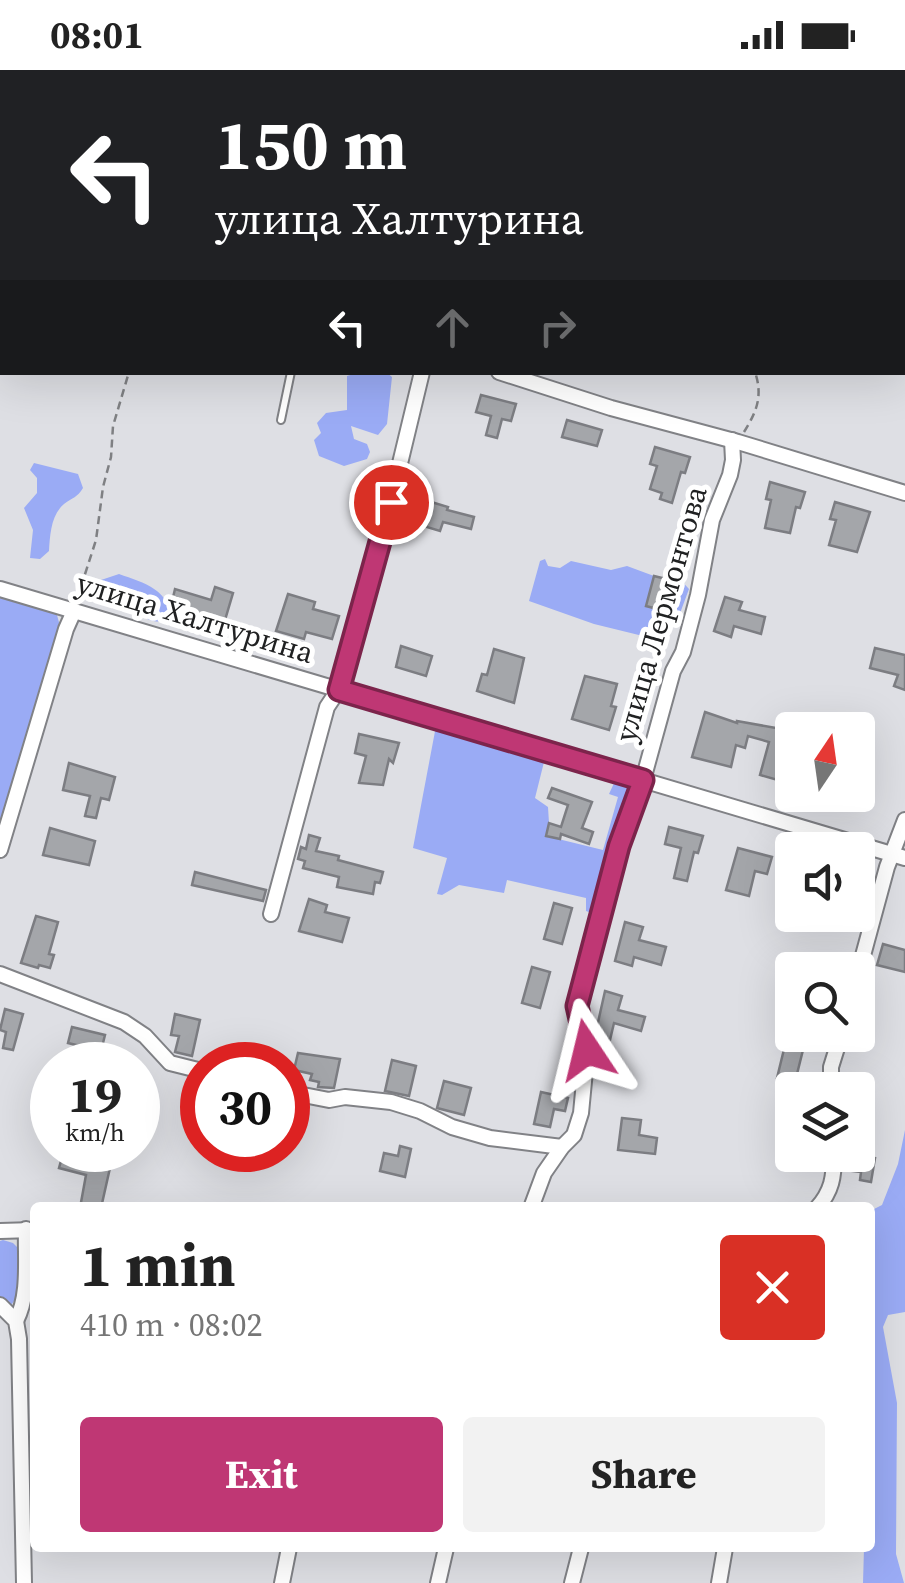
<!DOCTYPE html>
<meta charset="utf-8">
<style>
body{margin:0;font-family:"Source Serif 4",serif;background:#f2f2f2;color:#222;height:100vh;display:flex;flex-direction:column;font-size:38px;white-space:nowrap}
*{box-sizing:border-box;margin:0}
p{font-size:32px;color:#767676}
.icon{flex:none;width:55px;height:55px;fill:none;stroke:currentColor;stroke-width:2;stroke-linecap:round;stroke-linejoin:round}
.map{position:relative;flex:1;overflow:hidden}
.details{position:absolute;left:30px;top:1132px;width:845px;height:350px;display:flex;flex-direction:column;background:#fff;border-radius:10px;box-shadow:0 10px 40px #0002}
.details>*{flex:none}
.banner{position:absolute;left:0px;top:0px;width:905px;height:305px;box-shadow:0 10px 40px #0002;background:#202124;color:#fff;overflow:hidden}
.needle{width:65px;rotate:13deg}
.controls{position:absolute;left:775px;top:642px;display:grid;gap:20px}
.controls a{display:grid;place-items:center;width:100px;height:100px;border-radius:10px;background:#fff;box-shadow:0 10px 40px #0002;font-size:50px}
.speed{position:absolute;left:30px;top:972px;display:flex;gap:20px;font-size:50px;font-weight:700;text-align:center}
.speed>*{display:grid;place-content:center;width:130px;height:130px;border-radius:50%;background:#fff;box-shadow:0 10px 40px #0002;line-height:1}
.speed small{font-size:25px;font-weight:400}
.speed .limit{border:15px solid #d22;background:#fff;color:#111}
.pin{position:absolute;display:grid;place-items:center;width:85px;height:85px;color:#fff;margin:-42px;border:5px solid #fff;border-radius:50%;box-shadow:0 2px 10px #0007}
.me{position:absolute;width:110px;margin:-55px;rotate:350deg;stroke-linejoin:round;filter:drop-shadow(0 0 8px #0008)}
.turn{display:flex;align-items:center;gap:35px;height:210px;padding:0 50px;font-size:45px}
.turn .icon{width:130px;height:130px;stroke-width:2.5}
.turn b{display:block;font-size:70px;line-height:85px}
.lanes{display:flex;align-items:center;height:95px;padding:0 50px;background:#0003;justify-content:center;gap:50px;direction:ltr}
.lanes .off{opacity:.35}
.round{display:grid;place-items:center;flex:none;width:105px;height:105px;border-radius:10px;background:#f2f2f2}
.summary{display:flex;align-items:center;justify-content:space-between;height:170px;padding:0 50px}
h1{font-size:60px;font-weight:700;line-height:75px}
.button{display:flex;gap:20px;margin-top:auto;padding:20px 50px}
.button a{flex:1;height:115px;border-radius:10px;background:#bf3774;color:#fff;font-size:40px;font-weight:700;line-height:115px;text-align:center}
.button a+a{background:#f2f2f2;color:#222}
.status{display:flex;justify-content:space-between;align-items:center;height:70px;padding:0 50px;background:#fff;direction:ltr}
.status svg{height:28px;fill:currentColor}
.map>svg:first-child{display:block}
.green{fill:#9aabf5}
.building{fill:#a4a6aa;stroke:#7c7d82;stroke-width:2.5}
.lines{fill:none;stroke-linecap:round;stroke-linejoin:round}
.service-casing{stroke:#818286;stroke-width:10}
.minor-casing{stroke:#818286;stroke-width:18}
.path{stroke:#7f8083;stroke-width:2.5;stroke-dasharray:8 5;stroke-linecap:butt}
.service{stroke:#fff;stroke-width:6}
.minor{stroke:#fff;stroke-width:14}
.route-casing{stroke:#7c244b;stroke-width:25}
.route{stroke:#bf3774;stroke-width:18}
.labels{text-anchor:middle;stroke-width:10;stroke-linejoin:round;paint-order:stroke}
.street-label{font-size:30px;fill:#202122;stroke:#fff}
</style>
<div class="status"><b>08:01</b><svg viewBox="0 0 49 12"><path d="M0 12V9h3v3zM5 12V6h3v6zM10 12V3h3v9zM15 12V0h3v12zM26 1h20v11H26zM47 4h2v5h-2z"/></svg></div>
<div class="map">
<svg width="905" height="1513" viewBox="0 0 905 1513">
<rect width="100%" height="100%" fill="#dedfe4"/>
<g class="green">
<path d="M386,302L392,307L387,354L378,365L351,356L354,369L367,374L370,382L367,389L344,396L319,386L314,370L321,363L317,353L326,343L347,340V306L357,303Z"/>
<path d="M34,393L78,404L83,418C77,428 73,427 64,434C51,445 50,465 49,481L40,489L30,488L33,460L24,438L37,423V408L30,400Z"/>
<path d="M545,489L548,496L560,498L571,491L611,500L627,496L654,506L646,536L661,540L670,510L677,506L689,519L676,554L656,557L647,567L594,554L529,531L540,491Z"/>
<path d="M119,504C144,513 172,520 169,550C148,557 133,540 122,524L107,530L95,526L92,513Z"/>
<path d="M0,525L48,540L57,545L60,556L0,770Z"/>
<path d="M436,656L545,688L535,728L548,737L549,753L546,766L603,780L618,727L609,724L615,711L626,713L634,719L597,845L586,841V828L507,810L504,823L459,815L442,825L437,824L447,788L413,778Z"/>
<path d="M905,1060V1242L888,1245L883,1257L897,1333L896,1484L904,1513H863L864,1478H870V1141L882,1135L898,1094Z"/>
<path d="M3,1170L13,1173L20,1180V1223L9,1238L0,1232V1171Z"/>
</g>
<g class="building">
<path d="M481,325L516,334L511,351L502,349L497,368L486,365L491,346L476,342Z"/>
<path d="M567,350L602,360L597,376L562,367Z"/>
<path d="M655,377L690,387L685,403L681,402L672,433L660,429L662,423L650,419L657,396L650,394Z"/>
<path d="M770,412L805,422L800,438L796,437L790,463L765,458L771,430L766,429Z"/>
<path d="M428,431L448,437L447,440L474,447L471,459L443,452L440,461L420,455Z"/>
<path d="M835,432L870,442L857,482L829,475L836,450L830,449Z"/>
<path d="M654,506L670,510L661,540L646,536Z"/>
<path d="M215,517L233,523L225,550L171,536L175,519L211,530Z"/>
<path d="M288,524L315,532L313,539L339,546L332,569L306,562L304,569L276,561Z"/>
<path d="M725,527L742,532L739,540L765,547L761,564L734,556L731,567L714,561Z"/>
<path d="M401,576L432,586L426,606L396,597Z"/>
<path d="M875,578L905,585V620L894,616L898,605L870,598Z"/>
<path d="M494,579L524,588L514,633L477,621L482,604L487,605Z"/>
<path d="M585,606L617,614L611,636L616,637L609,660L572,649Z"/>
<path d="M705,642L737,653V651L787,660L785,666L792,668L788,682L792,683V714L760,705L769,672L748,666L745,678L736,675L731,697L692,687Z"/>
<path d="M359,664L399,673L393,693L389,689L383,715L359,713L366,686L355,683Z"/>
<path d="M69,693L115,707L109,730L101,728L96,748L85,746L90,726L63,720Z"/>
<path d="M552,718L592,732L582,758L593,762L589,774L561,764L560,769L546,766L549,753L561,757L568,735L548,728Z"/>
<path d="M669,757L703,766L698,783L694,782L687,811L674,808L681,778L665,774Z"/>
<path d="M50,758L95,771L89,795L43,785Z"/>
<path d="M309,765L320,768L316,781L339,786L338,790L383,802L380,813L375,812L373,824L337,817L339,807L303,798L305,791L298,789L301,777L306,779Z"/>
<path d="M738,778L772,787L767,804L755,801L749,826L726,820Z"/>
<path d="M195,802L266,820L263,831L192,815Z"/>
<path d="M309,829L327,835L325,842L349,848L342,872L299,861Z"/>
<path d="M554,833L572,838L562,874L544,869Z"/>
<path d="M36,846L58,852L49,884L54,885L50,898L39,895L38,898L21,893Z"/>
<path d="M625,852L643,857L639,870L666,877L661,895L634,887L632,896L615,891Z"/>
<path d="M883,874L905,880V902L877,895Z"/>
<path d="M532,897L550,902L540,938L522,933Z"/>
<path d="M605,921L622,926L618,940L645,947L641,961L614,953L610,970L595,966Z"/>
<path d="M5,939L23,944L13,980L3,978L6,962L0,960Z"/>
<path d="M175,944L200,950L192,986L175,982L179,966L171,965Z"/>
<path d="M72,957L105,965L101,981L68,973Z"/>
<path d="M786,971L804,976L795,1012L777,1008Z"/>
<path d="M298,983L340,989L334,1018L318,1017L319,1012L310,1010L312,1004L294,1000Z"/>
<path d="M392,990L416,996L409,1026L385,1021Z"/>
<path d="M444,1011L471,1018L464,1045L437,1038Z"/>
<path d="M541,1022L568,1028L565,1041L554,1039L550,1057L534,1054Z"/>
<path d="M622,1048L641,1050L639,1065L657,1068L655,1084L618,1080Z"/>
<path d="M400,1076L411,1079L405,1107L380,1101L384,1083L398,1086Z"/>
<path d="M64,1080L90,1084L91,1080H114L101,1138H80L86,1105L59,1098Z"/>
<path d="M845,1085L875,1088L871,1112L860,1110L861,1102L844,1100Z"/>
</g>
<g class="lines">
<defs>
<path id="service" d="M281,350L291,302"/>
<g id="minor">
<path d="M0,137L2,138"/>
<path d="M499,302L611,338L738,372L905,423"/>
<path d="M0,519L905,788"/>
<path d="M0,780L66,559L74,541"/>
<path d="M271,844L327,637L339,619L383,464L422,302"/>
<path d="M0,904L124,952L145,966L170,993L202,1001"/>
<path d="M858,904L887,797L905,750"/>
<path d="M831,1020V997L841,965"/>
<path d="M288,1022L329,1030L345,1027L391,1032L420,1041L452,1057L490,1068L562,1077"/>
<path d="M531,1138L544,1103L562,1077L574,1065L581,1043L587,980L577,937L619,776L643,710L673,601L683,582L698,525L712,450L730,405L733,390L732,370"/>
<path d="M817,1138C832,1121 834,1107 834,1085"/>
<path d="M0,1161L34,1160"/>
<path d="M0,1235L16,1251L19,1269L24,1513"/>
<path d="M16,1251C30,1224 25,1189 26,1159"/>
<path d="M282,1513L289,1478"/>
<path d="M438,1513L446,1478"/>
<path d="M572,1513L581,1478"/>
<path d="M719,1513L725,1478"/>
</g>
</defs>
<use href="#service" class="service-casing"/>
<use href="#minor" class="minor-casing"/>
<g class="path">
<path d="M71,0V2"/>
<path d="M877,2L879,0"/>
<path d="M744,362C757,341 763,326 755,302"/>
<path d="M77,529L96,470L103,417L111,387L113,356L129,302"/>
</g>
<use href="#service" class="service"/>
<use href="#minor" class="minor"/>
</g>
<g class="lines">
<defs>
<path id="route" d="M391,432L339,620L643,710L619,776L577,936L587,980"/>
</defs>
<use href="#route" class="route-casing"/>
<use href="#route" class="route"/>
</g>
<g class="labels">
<g class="street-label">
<text transform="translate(661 544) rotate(-74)" y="10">улица Лермонтова</text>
<text transform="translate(195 548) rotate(17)" y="10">улица Халтурина</text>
</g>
</g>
</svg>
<div class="controls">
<a><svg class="needle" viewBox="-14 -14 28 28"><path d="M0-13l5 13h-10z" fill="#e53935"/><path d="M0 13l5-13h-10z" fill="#767676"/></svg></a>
<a><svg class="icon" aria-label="sound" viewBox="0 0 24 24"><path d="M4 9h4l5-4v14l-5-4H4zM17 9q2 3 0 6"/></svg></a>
<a><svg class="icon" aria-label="search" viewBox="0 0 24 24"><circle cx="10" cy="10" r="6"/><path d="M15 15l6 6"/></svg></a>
<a><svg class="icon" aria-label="layers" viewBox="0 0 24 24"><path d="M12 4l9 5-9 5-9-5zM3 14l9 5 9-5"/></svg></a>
</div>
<div class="speed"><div>19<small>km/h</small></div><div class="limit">30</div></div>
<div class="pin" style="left:391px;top:432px;background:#d93025"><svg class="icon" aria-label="arrive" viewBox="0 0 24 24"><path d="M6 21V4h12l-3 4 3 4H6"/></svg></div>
<svg class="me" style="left:587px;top:980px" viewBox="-20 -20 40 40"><path d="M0-17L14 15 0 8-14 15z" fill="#bf3774" stroke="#fff" stroke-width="4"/></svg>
<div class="banner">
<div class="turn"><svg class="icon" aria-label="left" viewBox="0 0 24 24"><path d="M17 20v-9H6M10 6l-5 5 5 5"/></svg><div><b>150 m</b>улица Халтурина</div></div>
<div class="lanes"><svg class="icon" aria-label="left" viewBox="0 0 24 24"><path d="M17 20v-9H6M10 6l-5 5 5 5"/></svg><svg class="icon off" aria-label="ahead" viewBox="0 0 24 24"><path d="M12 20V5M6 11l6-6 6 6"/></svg><svg class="icon off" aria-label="right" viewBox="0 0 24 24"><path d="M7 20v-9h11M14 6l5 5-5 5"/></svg></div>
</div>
<section class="details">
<div class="summary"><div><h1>1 min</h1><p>410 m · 08:02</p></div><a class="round" style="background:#d93025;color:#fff"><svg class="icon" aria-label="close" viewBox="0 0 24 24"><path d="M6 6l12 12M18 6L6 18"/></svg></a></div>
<div class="button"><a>Exit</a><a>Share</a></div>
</section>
</div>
